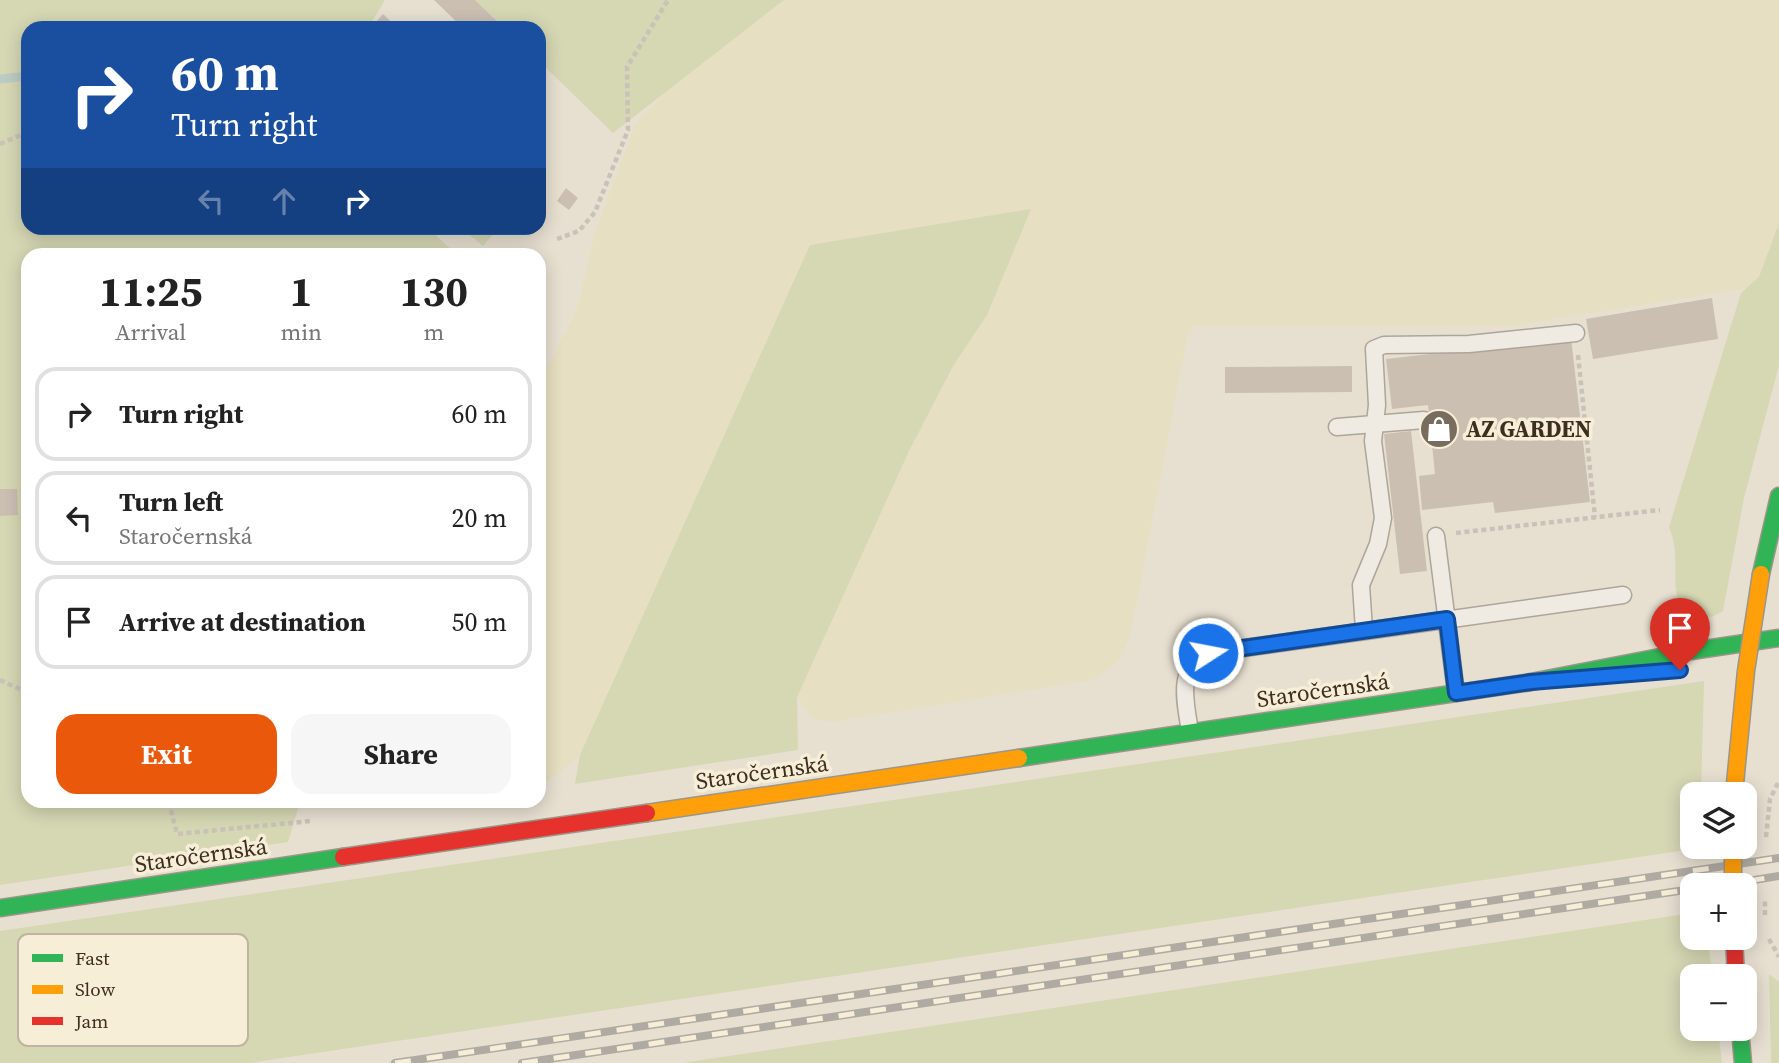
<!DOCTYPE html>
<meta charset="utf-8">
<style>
body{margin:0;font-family:"Source Serif 4",serif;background:#f6f6f6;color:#222;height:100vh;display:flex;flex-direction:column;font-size:26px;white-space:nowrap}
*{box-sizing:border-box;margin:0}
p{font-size:23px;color:#767676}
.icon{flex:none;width:38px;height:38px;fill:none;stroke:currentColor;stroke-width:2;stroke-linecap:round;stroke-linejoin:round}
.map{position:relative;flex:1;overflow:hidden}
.side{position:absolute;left:21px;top:248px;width:525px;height:560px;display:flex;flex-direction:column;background:#fff;border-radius:21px;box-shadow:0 4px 18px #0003}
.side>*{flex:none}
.guide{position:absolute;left:21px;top:21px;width:525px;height:214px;border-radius:21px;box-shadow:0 4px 18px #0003;background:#1a4fa0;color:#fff;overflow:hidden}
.buttons{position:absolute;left:1680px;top:782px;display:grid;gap:14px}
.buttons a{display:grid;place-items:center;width:77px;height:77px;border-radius:14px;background:#fff;box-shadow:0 4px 18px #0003;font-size:35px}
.pin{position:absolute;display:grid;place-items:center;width:60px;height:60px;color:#fff;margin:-72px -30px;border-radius:50% 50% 50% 0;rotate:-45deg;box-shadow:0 0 7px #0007}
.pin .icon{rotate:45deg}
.me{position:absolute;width:77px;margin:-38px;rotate:79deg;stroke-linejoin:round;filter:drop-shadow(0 0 5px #0008)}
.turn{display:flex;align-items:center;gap:24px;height:147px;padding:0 35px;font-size:32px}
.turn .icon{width:91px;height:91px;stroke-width:2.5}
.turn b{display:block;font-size:49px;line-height:60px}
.lanes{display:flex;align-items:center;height:66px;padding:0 35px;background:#0003;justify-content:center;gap:35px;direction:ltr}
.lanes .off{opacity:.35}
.eta{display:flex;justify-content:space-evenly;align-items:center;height:119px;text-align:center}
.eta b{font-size:42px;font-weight:700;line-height:49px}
.primary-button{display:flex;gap:14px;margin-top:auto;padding:14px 35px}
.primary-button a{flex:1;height:80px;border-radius:21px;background:#ea580c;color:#fff;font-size:28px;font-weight:700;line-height:80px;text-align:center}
.primary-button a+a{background:#f6f6f6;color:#222}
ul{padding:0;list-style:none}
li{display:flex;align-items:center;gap:21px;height:94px;margin:0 14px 10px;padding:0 21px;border:4px solid #e0e0e0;border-radius:21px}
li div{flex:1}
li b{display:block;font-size:26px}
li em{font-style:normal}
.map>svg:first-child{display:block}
.farmland{fill:#e6dfc2}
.green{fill:#d6d7b3}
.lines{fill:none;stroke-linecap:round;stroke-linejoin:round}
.stream{stroke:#bcccc2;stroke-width:9}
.building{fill:#cbbfb2}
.lane-casing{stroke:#ada599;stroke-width:19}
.fast-casing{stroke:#9c958a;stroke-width:19}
.slow-casing{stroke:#9c958a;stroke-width:19}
.jam-casing{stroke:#9c958a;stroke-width:19}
.path{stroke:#c8c2b9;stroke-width:4.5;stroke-dasharray:5 3.5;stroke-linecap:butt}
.lane{stroke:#efebe3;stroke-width:16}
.fast{stroke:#30b455;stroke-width:16}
.slow{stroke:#ff9f0a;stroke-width:16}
.jam{stroke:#e5322d;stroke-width:16}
.rail-casing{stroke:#afaaa2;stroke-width:8}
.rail{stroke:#f7eed8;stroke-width:5;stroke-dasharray:16;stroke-linecap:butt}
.slow-bridge-casing{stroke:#9c958a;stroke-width:19;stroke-linecap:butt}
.path-bridge{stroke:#c8c2b9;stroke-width:4.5;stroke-dasharray:5 3.5;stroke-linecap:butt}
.slow-bridge{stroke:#ff9f0a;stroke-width:16}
.route-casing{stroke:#114b97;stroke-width:18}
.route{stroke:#1a73e8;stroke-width:12}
.labels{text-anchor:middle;stroke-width:7;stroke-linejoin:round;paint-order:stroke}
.poi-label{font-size:23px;font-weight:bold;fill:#3d2e20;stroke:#f7eed8;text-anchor:start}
.street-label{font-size:23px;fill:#3d2e20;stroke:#f7eed8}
.key{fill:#f7eed8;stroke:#bfb4a1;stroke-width:2}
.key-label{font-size:19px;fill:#3d2e20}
</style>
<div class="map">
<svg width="1779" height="1063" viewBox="0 0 1779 1063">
<rect width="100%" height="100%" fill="#e7e0d1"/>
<path class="farmland" d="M784,0H1779V223L1759,277L1749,287L1737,290L1511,326H1195L1187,339L1130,637L1118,662L1093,680L833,722L813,719L797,697L909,451L953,366L987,315L1031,209L810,245L580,755L556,776L539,784V383L577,310L595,233L635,125L668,89Z"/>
<g class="green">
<path d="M0,0H385L368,28H28V228H428L457,255L28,256V802H300L288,842L0,885Z"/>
<path d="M475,0H784L613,133L539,61V28H505Z"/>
<path d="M1031,209L987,315L953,366L909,451L797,697L798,750L575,784L580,755L810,245Z"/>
<path d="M1779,223V365L1744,498L1723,611L1712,617L1684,612C1667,590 1683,559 1669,527L1741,293L1759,277Z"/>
<path d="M461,228H498L483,246Z"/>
<path d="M1704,681L1701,794H1692V847L1700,848L249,1063H0V931Z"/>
<path d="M1692,913V938H1708L1712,976H1692V1029H1718L1722,1063H682Z"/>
<path d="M1769,974L1779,982V1063H1771V1057Z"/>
</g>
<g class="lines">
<path class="stream" d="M0,79L28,76"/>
</g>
<g class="building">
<path d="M434,0H475L498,22L493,28H463Z"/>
<path d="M383,14L398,28H371Z"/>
<path d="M566,188L578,198L569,210L557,201Z"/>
<path d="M1712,298L1718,339L1593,359L1586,319Z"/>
<path d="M1571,338L1590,502L1495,513L1493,502L1422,510L1419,476L1435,474L1428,405L1392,409L1386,359Z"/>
<path d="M1352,366V392L1225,393V367Z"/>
<path d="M1411,431L1427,571L1400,574L1384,434Z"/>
<path d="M0,489H17L18,515L0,516Z"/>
</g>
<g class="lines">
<defs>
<g id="lane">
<path d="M1337,427L1424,420"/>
<path d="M1436,536L1456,693"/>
<path d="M1364,630L1361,585L1378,544L1383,518L1373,441L1377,405L1374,349L1384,345L1469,344L1576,333"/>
<path d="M1190,732C1186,703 1175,668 1208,653L1623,595"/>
</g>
<g id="fast">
<path d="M1761,574L1779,496"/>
<path d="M1019,758L1531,682L1691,651L1779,638"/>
<path d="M0,908L343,857"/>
<path d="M1740,1029L1743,1063"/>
</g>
<path id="slow" d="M647,813L1019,758"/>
<g id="jam">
<path d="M343,857L647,813"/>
<path d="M1734,938L1736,976"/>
</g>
</defs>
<use href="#lane" class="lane-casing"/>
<use href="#fast" class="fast-casing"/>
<use href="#slow" class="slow-casing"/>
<use href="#jam" class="jam-casing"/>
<g class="path">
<path d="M337,28H338"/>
<path d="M0,144L28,132"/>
<path d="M557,239L579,231L595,212L628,130L627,67L668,0"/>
<path d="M1578,355L1595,517"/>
<path d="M1456,533L1660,510"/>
<path d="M0,680L28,693"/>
<path d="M169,802L177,834L311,821"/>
<path d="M1769,939L1779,957"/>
</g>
<use href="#lane" class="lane"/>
<use href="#fast" class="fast"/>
<use href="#slow" class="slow"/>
<use href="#jam" class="jam"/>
<defs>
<g id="rail">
<path d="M1717,886L1779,876"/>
<path d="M395,1063L1779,858"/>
<path d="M522,1063L1692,889"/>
</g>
</defs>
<use href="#rail" class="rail-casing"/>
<use href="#rail" class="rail"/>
<defs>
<g id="slow-bridge">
<path d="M1734,794L1746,671L1761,574"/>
<path d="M1733,847V886"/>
</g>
</defs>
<use href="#slow-bridge" class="slow-bridge-casing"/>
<g class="path-bridge">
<path d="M1766,837L1770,799L1779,781"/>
<path d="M1765,915V899"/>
</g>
<use href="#slow-bridge" class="slow-bridge"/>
</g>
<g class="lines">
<defs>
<path id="route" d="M1208,653L1447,619L1456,693L1531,682L1680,670"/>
</defs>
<use href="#route" class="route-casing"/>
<use href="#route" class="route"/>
</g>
<defs>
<symbol id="shop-disc" viewBox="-11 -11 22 22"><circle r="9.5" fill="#786c5e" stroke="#f7eed8"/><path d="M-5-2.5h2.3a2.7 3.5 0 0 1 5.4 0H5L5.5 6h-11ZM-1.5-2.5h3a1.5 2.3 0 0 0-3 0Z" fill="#fff"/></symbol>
</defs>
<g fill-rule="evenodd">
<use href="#shop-disc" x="1417" y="407" width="44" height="44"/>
</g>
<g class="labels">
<g class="poi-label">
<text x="1466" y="437">AZ GARDEN</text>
</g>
<g class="street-label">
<text transform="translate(1323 690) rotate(-8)" y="8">Staročernská</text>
<text transform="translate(762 772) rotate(-8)" y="8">Staročernská</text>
<text transform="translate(201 855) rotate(-8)" y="8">Staročernská</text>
</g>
</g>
<rect x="18" y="934" width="230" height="112" rx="10" class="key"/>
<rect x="32" y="954" width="31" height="8" fill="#30b455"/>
<rect x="32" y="985" width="31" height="9" fill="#ff9f0a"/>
<rect x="32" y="1017" width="31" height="8" fill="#e5322d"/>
<g class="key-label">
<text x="75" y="965">Fast</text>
<text x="75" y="996">Slow</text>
<text x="75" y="1028">Jam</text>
</g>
</svg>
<div class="buttons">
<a><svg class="icon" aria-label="layers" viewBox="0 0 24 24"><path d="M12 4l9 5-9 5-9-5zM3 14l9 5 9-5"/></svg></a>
<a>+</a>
<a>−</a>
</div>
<div class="pin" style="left:1680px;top:670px;background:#d93025"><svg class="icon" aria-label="arrive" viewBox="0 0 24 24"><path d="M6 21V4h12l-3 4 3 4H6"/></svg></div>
<svg class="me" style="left:1208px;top:653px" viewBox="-20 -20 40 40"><circle r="17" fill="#1a73e8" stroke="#fff" stroke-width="3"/><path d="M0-11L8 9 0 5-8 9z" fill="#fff"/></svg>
<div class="guide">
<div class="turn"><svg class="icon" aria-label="right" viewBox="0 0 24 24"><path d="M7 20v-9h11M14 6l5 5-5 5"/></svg><div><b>60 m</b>Turn right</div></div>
<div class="lanes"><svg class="icon off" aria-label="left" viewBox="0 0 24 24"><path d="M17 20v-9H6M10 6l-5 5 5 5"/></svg><svg class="icon off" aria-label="ahead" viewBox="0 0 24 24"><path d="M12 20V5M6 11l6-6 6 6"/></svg><svg class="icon" aria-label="right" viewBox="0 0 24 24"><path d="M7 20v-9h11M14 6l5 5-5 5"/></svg></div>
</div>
<section class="side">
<div class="eta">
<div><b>11:25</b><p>Arrival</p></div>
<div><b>1</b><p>min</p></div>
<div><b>130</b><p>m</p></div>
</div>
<ul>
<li><svg class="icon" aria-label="right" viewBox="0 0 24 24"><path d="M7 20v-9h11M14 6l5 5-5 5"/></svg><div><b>Turn right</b></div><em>60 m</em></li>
<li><svg class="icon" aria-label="left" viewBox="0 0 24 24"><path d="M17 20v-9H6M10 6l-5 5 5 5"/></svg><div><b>Turn left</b><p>Staročernská</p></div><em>20 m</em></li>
<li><svg class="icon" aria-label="arrive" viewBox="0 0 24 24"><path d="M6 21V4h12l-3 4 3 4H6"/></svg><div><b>Arrive at destination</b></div><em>50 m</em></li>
</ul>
<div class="primary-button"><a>Exit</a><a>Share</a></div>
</section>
</div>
